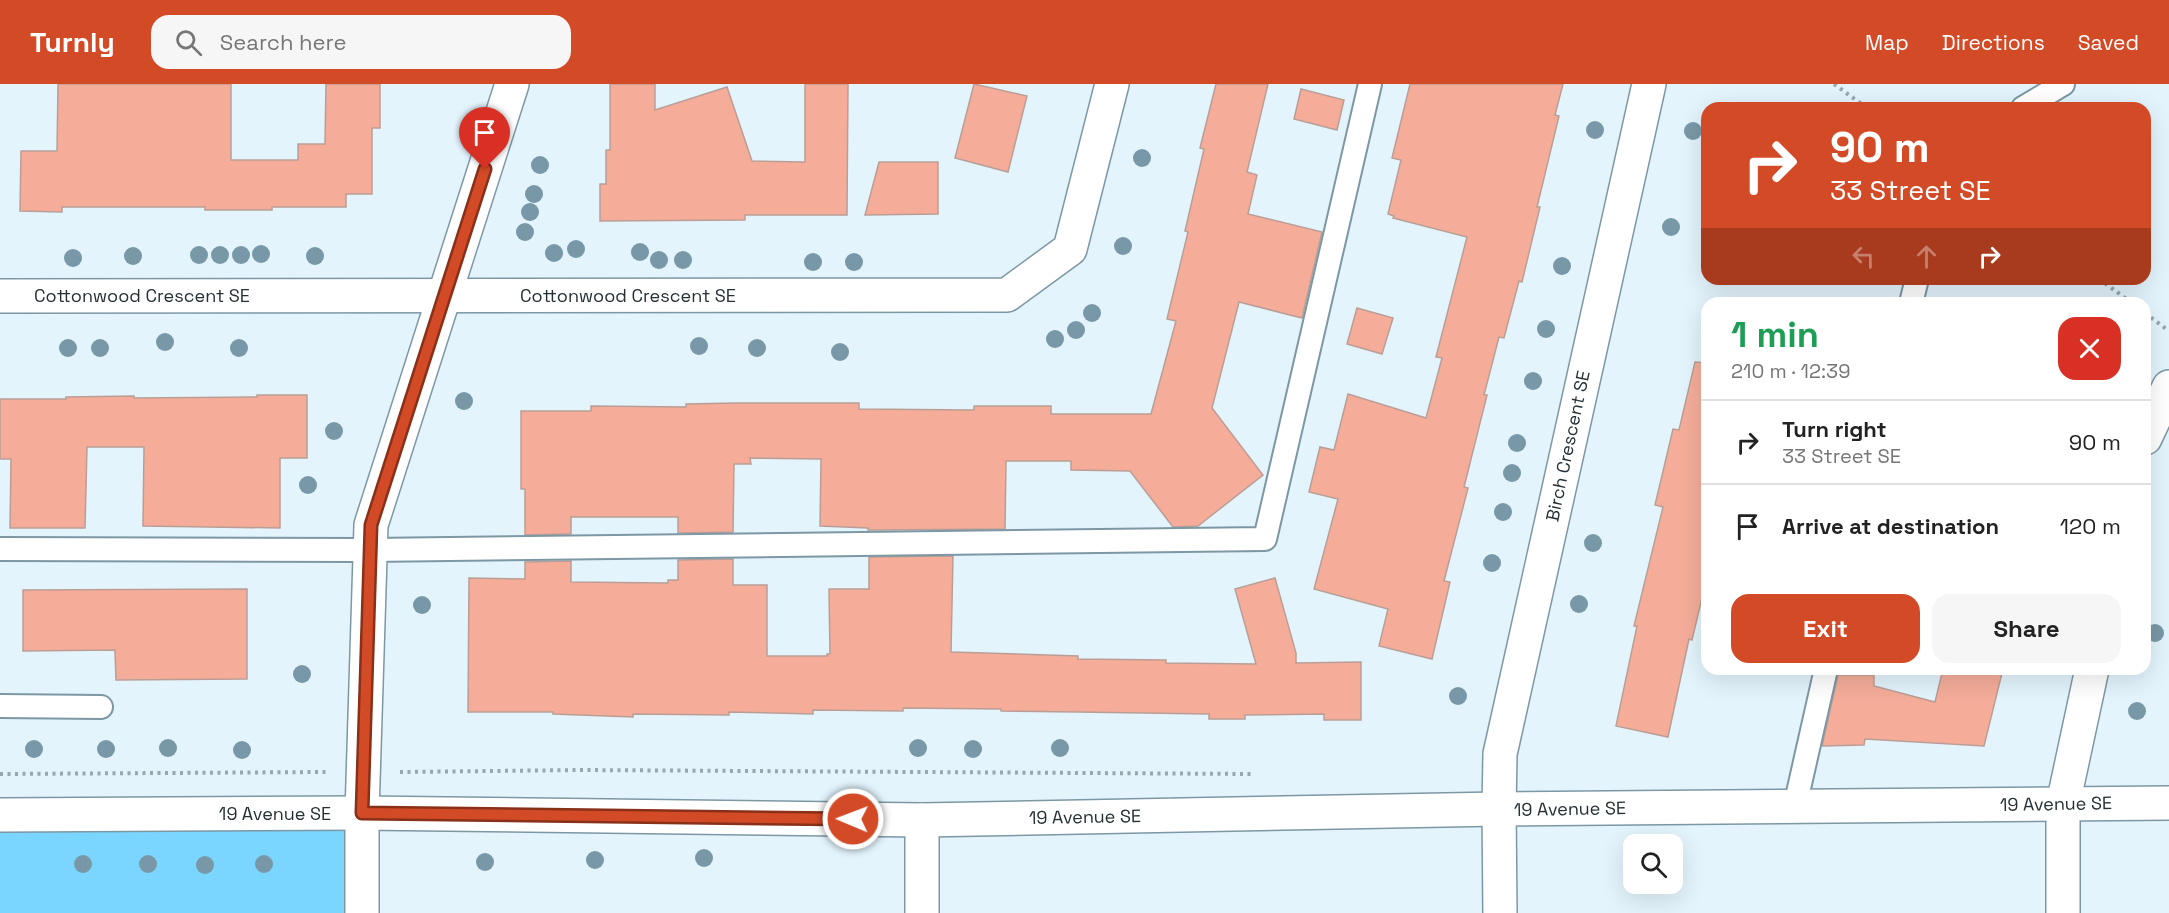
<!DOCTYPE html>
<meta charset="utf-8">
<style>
body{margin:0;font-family:"Space Grotesk",sans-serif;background:#f6f6f6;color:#222;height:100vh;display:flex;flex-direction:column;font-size:22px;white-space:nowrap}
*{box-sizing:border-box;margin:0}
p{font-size:20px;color:#767676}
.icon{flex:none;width:33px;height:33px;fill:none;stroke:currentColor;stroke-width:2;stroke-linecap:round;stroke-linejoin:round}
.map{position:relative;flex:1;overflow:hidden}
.sheet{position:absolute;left:1701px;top:213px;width:450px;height:378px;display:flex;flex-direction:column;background:#fff;border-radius:18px;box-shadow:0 6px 24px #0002}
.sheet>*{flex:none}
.hud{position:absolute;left:1701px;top:18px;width:450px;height:183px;border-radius:18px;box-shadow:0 6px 24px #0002;background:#d34a26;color:#fff;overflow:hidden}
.tools{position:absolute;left:1623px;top:750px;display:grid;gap:12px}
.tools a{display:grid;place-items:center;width:60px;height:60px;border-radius:12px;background:#fff;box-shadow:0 6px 24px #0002;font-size:30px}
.pin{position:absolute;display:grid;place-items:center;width:51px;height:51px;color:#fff;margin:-62px -26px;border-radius:50% 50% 50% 0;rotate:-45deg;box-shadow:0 0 6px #0007}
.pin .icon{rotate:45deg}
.me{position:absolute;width:66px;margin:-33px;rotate:271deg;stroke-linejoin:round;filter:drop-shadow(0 0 4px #0008)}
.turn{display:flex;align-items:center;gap:21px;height:126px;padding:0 30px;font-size:27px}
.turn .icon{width:78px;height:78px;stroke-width:2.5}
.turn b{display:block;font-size:42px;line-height:51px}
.lanes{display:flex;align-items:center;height:57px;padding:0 30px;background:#0003;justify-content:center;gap:30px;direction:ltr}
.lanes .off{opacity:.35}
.round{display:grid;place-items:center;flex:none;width:63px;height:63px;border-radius:18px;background:#f6f6f6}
.summary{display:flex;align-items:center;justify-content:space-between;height:102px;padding:0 30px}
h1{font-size:36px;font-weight:700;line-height:45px;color:#1e9e55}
.action{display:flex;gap:12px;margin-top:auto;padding:12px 30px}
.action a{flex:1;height:69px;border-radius:18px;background:#d34a26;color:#fff;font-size:24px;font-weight:700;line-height:69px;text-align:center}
.action a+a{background:#f6f6f6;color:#222}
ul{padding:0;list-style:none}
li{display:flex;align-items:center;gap:18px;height:84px;padding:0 30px;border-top:2px solid #e0e0e0}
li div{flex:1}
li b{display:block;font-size:22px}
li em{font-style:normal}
header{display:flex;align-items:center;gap:36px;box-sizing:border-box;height:84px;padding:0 30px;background:#d34a26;color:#fff}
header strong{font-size:28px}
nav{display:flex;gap:33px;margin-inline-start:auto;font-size:21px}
.search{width:420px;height:54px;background:#f6f6f6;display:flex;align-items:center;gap:15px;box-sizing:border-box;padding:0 21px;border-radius:18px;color:#767676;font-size:22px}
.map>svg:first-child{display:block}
.green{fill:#7ad5ff}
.building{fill:#f5ad9a;stroke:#ba9e96;stroke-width:1.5}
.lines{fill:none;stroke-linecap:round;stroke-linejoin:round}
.service-casing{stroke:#7d97a4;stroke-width:26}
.minor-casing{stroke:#7d97a4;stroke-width:36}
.path{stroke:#98a7af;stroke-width:4;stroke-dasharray:3 4.5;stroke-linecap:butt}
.service{stroke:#fff;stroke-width:22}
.minor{stroke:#fff;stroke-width:33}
.tree{fill:#7998a7}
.route-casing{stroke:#893019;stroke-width:15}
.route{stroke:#d34a26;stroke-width:10}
.labels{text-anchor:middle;stroke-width:5;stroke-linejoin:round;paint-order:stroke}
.street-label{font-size:18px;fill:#253035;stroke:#fff}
</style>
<header>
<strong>Turnly</strong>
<div class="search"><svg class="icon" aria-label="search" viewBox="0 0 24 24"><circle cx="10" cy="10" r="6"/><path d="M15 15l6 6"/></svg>Search here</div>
<nav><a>Map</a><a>Directions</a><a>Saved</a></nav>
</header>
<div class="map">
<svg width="2169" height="829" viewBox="0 0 2169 829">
<rect width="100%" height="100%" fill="#e3f4fd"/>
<path class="green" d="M362,729V829H0V731Z"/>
<g class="building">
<path d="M58,0H231V76H298V60H325L326,0H380V44H372V110H346V123H272V126H205V123H62V128L20,127L21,67H57Z"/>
<path d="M610,0H655V26L727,3L752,77L805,78V0H848L847,131H745V136L600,137V100H606V66H610Z"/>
<path d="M974,0L1027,12L1008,88L955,74Z"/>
<path d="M1216,0H1268L1247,88L1257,91L1248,130L1322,148L1302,234L1239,218L1212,324L1263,391L1198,442L1173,443L1130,387L1071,386V377H1006L1005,445L868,446V444L820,442L821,375L750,374L751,380H734L733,448L678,449V433H571V450L525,451V405H521V327H591V322L686,323V320L735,319H859V325L974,326V322H1051V330H1151L1176,237L1167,235L1188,148L1185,147L1204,65L1200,64Z"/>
<path d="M1410,0H1563L1555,31L1559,32L1537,123H1540L1522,198L1519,197L1504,254L1499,253L1484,311H1487L1464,403L1468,404L1444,497L1450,498L1432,575L1379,562L1388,525L1314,505L1338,415L1309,408L1320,363L1334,366L1348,310L1426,334L1442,274L1436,273L1467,153L1393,134L1394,132L1388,130L1401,76L1392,74Z"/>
<path d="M1301,5L1344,16L1337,46L1294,35Z"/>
<path d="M879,78H938V130L865,131Z"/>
<path d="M1357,224L1393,234L1382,270L1347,260Z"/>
<path d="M1695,278L1707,279V493L1692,556L1689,555L1668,653L1616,642L1637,542H1634L1663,423L1655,421L1673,345L1679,346Z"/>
<path d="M257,311H307V374H280V444L143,442L144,363H87L85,444H10L11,375H0V315H66V313L134,312V314L257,313Z"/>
<path d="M953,472L951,568L1078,572V575L1166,576V579L1256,580L1235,505L1275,494L1296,569V579L1361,578V636H1324V630L1245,631V635H1209V630L1077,628L1001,627V625L903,624V627L813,626V630L729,628V631L633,630V633L553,630V628H468L469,494L525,495V478L571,477V498L668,499V496H678V476L733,475V501H767V572H827V570H830L829,505H869V473Z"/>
<path d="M247,505V595L116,596L115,566L23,567V506Z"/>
<path d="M1943,585H2003L1984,662L1865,655L1864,661L1822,662L1838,591H1874V602L1935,618Z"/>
</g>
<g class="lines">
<defs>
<g id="service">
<path d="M2023,24L2063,0"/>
<path d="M1911,219L1917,195"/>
<path d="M0,465L370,466L1265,455L1370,0"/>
<path d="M0,622L101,623"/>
<path d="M1795,722L1826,585"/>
</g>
<g id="minor">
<path d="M0,212L1007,211L1070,165L1112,0"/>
<path d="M2145,354L2169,303"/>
<path d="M0,731L362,729L922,736L1499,725L2169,719"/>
<path d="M362,829V729L371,441L512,0"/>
<path d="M922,829V736"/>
<path d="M1500,829L1499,725L1500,670L1649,0"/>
<path d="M2063,829V720L2092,585"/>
</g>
</defs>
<use href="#service" class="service-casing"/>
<use href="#minor" class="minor-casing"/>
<g class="path">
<path d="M1834,0L1867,24"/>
<path d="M2099,195L2132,219"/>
<path d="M2145,229L2169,247"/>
<path d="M400,688L580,686L1253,690"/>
<path d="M0,690L326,688"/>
</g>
<use href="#service" class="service"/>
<use href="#minor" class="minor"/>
</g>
<g class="tree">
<circle cx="1595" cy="46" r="9"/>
<circle cx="1693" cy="47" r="9"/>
<circle cx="1142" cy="74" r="9"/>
<circle cx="540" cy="81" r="9"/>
<circle cx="534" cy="110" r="9"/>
<circle cx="530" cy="128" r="9"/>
<circle cx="1671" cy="143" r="9"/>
<circle cx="525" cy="148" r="9"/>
<circle cx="1123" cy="162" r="9"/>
<circle cx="576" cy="165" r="9"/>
<circle cx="640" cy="168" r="9"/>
<circle cx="554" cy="169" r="9"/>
<circle cx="261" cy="170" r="9"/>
<circle cx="199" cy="171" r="9"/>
<circle cx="220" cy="171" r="9"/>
<circle cx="241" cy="171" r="9"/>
<circle cx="133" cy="172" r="9"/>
<circle cx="315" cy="172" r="9"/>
<circle cx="73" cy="174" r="9"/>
<circle cx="659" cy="176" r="9"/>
<circle cx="683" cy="176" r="9"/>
<circle cx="813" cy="178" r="9"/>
<circle cx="854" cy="178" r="9"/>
<circle cx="1562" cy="182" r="9"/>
<circle cx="1092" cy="229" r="9"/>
<circle cx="1546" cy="245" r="9"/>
<circle cx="1076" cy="246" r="9"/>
<circle cx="1055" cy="255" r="9"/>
<circle cx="165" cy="258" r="9"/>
<circle cx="699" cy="262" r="9"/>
<circle cx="68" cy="264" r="9"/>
<circle cx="100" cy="264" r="9"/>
<circle cx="239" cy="264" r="9"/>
<circle cx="757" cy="264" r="9"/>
<circle cx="840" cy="268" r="9"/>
<circle cx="1533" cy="297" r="9"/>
<circle cx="464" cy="317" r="9"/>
<circle cx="334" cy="347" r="9"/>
<circle cx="1517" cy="359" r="9"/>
<circle cx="1512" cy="389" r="9"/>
<circle cx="308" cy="401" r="9"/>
<circle cx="1503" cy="428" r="9"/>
<circle cx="1593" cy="459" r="9"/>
<circle cx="1492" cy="479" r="9"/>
<circle cx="1579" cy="520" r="9"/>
<circle cx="422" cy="521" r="9"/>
<circle cx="2155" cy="549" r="9"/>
<circle cx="302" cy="590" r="9"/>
<circle cx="1458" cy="612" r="9"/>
<circle cx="2137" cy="627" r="9"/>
<circle cx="168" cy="664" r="9"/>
<circle cx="918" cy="664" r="9"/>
<circle cx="1060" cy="664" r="9"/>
<circle cx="34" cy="665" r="9"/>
<circle cx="106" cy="665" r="9"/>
<circle cx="973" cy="665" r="9"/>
<circle cx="242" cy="666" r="9"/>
<circle cx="704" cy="774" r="9"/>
<circle cx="595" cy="776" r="9"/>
<circle cx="485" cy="778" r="9"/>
<circle cx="83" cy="780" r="9"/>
<circle cx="148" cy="780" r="9"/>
<circle cx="264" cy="780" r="9"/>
<circle cx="205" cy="781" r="9"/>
</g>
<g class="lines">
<defs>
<path id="route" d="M485,85L371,441L362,729L853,735"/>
</defs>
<use href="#route" class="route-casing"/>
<use href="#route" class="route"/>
</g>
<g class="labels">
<g class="street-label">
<text x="142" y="218">Cottonwood Crescent SE</text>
<text x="628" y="218">Cottonwood Crescent SE</text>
<text transform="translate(1568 362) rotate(-78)" y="6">Birch Crescent SE</text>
<text transform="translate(2056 720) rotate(-1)" y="6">19 Avenue SE</text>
<text transform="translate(1570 725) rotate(-1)" y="6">19 Avenue SE</text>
<text x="275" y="736">19 Avenue SE</text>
<text transform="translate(1085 733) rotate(-1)" y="6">19 Avenue SE</text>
</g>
</g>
</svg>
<div class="tools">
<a><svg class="icon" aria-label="search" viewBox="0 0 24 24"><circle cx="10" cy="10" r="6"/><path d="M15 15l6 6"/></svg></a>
</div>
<div class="pin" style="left:485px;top:85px;background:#d93025"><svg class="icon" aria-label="arrive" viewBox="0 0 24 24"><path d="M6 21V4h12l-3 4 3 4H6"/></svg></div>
<svg class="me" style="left:853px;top:735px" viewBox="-20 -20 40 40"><circle r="17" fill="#d34a26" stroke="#fff" stroke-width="3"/><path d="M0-11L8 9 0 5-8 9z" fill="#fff"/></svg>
<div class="hud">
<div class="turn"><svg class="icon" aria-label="right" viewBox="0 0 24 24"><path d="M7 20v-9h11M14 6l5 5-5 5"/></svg><div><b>90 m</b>33 Street SE</div></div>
<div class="lanes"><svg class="icon off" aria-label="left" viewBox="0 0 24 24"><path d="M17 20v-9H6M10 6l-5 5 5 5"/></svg><svg class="icon off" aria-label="ahead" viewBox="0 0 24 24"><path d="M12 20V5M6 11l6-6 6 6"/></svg><svg class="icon" aria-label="right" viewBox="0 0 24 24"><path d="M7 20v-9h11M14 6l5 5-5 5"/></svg></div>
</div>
<section class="sheet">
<div class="summary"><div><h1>1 min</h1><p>210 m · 12:39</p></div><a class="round" style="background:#d93025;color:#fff"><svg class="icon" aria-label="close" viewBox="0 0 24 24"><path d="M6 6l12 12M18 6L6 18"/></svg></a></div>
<ul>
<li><svg class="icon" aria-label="right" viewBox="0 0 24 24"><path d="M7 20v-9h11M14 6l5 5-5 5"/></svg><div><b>Turn right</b><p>33 Street SE</p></div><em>90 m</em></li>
<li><svg class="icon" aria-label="arrive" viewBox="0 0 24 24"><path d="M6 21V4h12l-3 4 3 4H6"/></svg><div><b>Arrive at destination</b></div><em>120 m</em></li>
</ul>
<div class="action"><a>Exit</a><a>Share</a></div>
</section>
</div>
